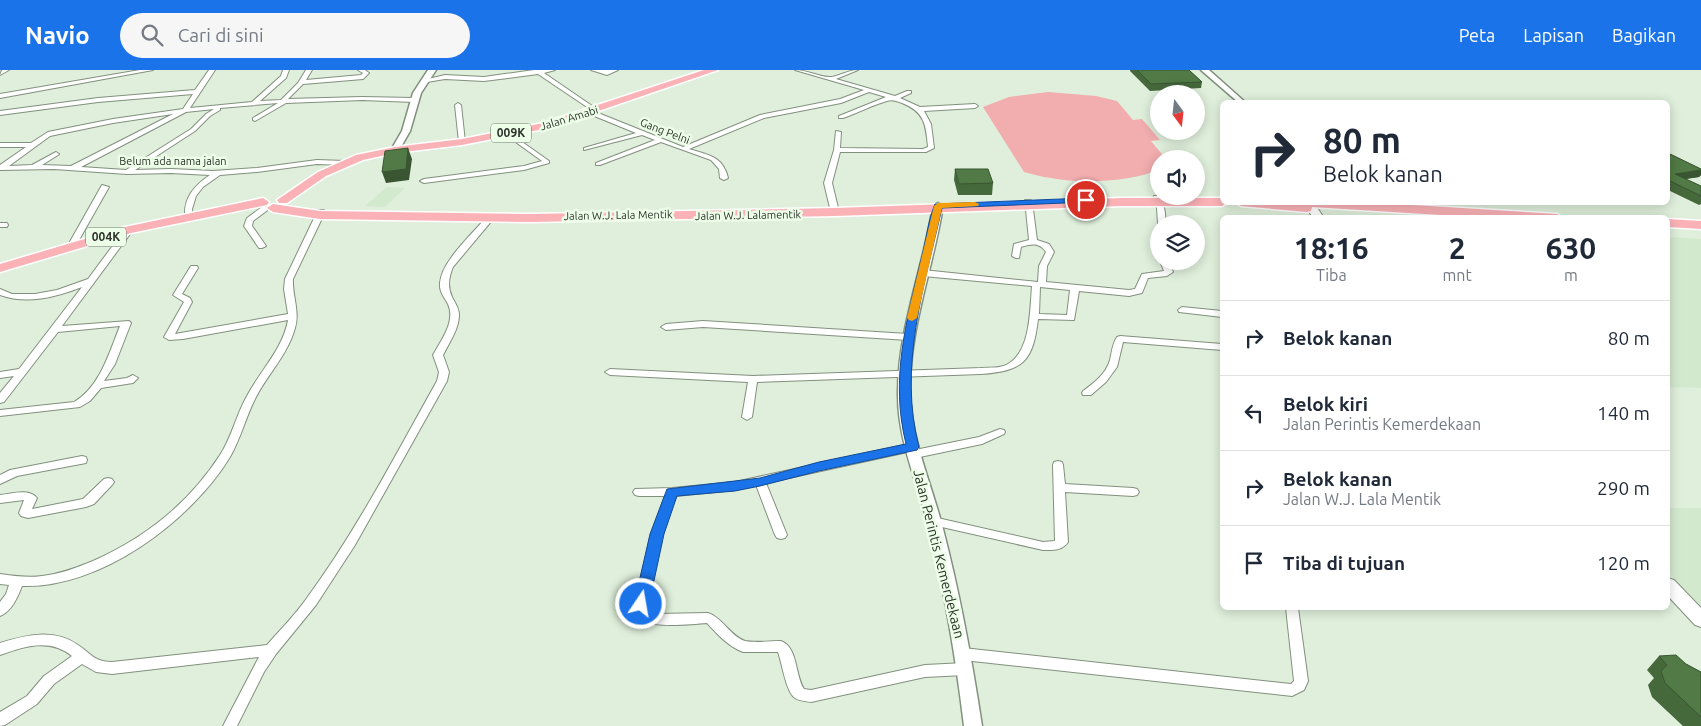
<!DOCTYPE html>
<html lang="id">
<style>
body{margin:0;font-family:Ubuntu,sans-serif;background:#f6f6f7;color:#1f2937;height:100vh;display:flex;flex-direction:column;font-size:19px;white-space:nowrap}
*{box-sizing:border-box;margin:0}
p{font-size:16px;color:#747a83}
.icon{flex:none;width:28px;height:28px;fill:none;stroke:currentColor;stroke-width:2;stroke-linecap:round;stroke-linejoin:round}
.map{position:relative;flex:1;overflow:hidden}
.drawer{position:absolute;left:1220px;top:145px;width:450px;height:395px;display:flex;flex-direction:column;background:#fff;border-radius:8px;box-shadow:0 2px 12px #0003}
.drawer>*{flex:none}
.guide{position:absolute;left:1220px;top:30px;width:450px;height:105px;border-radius:8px;box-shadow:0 2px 12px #0003;background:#fff;color:#1f2937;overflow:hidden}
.needle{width:32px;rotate:165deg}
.fabs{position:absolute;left:1150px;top:15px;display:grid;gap:10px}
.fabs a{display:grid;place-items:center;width:55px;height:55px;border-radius:50%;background:#fff;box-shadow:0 2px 12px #0003;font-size:25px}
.pin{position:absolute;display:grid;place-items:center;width:42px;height:42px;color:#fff;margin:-21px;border:2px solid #fff;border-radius:50%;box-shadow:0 1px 5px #0007}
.me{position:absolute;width:55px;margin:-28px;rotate:12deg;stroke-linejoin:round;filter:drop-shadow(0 0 4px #0008)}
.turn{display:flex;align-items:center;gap:18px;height:105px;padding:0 20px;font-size:22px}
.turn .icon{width:65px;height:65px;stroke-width:2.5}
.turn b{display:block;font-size:35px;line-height:42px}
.eta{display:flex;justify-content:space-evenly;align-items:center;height:85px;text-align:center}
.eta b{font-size:30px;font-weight:600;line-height:35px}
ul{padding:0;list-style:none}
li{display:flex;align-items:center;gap:15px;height:75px;padding:0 20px;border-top:1px solid #e0e1e3}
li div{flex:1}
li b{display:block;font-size:19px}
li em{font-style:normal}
header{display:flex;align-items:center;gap:30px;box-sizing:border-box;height:70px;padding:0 25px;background:#1a73e8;color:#fff}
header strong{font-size:24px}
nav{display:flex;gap:28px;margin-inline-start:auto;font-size:18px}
.search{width:350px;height:45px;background:#f6f6f7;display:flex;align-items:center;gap:12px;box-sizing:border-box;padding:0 18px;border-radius:28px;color:#747a83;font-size:19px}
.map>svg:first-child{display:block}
.built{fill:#d3e9ce}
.green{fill:#f2adae}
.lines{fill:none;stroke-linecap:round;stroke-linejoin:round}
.minor-casing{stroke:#82907e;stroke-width:2}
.tertiary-casing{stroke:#82907e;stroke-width:3}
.secondary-casing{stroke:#82907e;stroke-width:2}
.primary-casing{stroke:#fff;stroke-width:3}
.minor{fill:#fff;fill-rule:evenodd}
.tertiary{fill:#fff;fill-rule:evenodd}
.secondary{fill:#fff;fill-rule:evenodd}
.primary{fill:#fab2b6;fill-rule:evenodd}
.wall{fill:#46693c}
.shaded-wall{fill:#395531}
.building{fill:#517a46;stroke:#395531}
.route{fill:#1a73e8;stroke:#114b97}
.slow{fill:#f59e0b}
.labels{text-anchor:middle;stroke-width:5;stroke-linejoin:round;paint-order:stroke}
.far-street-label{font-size:11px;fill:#2d332b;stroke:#ecfde8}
.shield{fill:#ecfde8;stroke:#667064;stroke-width:1}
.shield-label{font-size:12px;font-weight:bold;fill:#2d332b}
.street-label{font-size:14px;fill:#2d332b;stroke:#ecfde8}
</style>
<header>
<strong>Navio</strong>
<div class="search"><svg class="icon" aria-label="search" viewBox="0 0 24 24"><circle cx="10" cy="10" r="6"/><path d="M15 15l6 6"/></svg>Cari di sini</div>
<nav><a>Peta</a><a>Lapisan</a><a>Bagikan</a></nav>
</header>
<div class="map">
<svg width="1701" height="656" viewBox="0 0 1701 656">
<rect width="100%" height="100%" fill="#dfefdb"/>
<g class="built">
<path d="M387,117L405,118L385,137L365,136Z"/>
<path d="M1668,167L1701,169V318L1668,317Z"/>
<path d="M1668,438H1701V536L1668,502Z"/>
</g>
<path class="green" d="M1048,22L1096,26L1117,31L1133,50L1142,49L1160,70L1151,71L1166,89H1159V100C1127,112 1084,114 1051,108C1042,107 1033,104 1024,102L983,37L1009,27Z"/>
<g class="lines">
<defs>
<g id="minor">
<path d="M2,0H9L0,5Z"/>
<path d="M140,0H153L0,28V24Z"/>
<path d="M209,0H215L190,38L252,32L281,6L283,0H289L286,8L260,31L281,30L298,13L306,0H312L306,10L361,5L363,3L358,0H365L369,3L363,9L303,14L288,29L362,27L414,28L417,30L414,32L362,30L286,33L255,51L253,50V48L278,33L220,38V40L210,46L195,61L135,100L171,99L213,101L257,98L317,90L345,91L348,93L345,95L317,94L257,102L220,105L203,117L196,126L192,139L193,146L189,148L185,146C184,127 195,115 210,105L171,103L127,104L54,99L0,100V95L26,77H0V73H31L48,62L113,49L183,39L193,24L98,32L0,45V41L98,28L195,20ZM214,39L206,44L191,59L126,100L81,97L186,42ZM173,44L71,96L42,95L58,85L59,84L56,82L32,95L9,96L50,66L113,53Z"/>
<path d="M534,0H555L544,3L598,40L593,41L683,77L760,45L840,29L864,20L795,0C807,0 822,8 831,7C840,6 848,0 858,0L836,9L895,26L907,21H911V23L900,28L920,37L975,34L978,36L975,38L924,41L931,54L934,78L926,82H840L832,113L839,142L835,144L831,142L824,113L834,80L836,61L841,62L840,78L923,79L928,77C926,55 925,42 902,33C897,31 892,29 887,31C872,35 858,43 843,48H839V46L886,27L869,22L841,33L764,48L689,79C708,85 723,86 728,108L724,110L720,108L719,99L711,90L661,72L600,95H596V93L655,70L642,65L584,80V78L636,63L587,43V41H593L538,4L484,11L445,9L427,12L424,10L445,5L484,7Z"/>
<path d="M591,0H618L607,5Z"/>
<path d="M458,33L461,35L465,72L462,74L459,72L455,35Z"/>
<path d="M508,62L549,91V93L524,100L424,113L420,111L424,109L524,96L542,91L506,65V63Z"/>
<path d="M102,115L109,117L75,177L71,179H68L67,177Z"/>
<path d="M1154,126H1159C1165,134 1165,144 1166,154H1158L1157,138L1153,128Z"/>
<path d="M1025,130H1031L1032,132L1037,170L1049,174L1054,182L1047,196L1046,212L1129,220L1135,219L1142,204L1164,201L1160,191H1168L1173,202L1167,206L1148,208L1142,223L1129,226L1079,221L1074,250L1038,249C1033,292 1023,301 981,304L757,312L752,347L747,350L742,347L748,312L610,305L605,302L610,299L753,306L981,298C989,297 1000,299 1008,294C1031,281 1030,239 1032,216L923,206L919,203L923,200L1038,212L1039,196L1046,182C1039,172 1031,174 1021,177L1019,188H1016L1012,186L1014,174L1029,170ZM1040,217L1070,220L1067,245L1039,244Z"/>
<path d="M262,137H268L269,139L253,151L252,156L266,176L262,178H259L244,156L247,148Z"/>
<path d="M318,140H324L325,142L293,209C292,226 300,241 295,258C288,284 268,304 256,327C246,346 241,368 230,387C191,451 100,519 22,516C18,527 11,542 0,546V532L6,524L9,515L0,514V504C14,506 28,508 42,506C60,504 76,498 93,491C145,468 189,433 220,385C232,367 236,345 247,326C260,301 283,279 288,250L183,269L169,270L164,267L184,232L173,225L191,196H197L198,198L182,224L190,228L192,232L175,264L288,244L284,219L285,209Z"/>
<path d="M487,146H493L494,148L453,197C449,207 447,216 452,227C455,233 459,238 459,245C459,259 449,273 443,285L449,302L447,311L355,475L316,535L276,584L264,602L237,656H223L259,587L112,604L96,602L82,594L54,614L37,634L5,655L0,656V642L27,626L44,606L72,586C50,568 25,576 0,585V573C26,565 54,558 78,575C93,585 93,591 112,592L267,575C281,559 295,545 307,528C357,460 396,384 437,311L439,302L433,285C441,270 456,252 448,234C444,227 439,221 440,213C442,190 473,164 487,146Z"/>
<path d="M0,153H7L8,155L7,157H0Z"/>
<path d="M126,158H129L133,160L62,256L129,251L131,253L115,294L104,311L127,308L133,305L138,308L133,313L101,318L90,331L80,337L0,346V340L74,332C100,317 109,283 120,256L58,262L4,332L0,333V323L14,306L0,308V302L19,299L82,217C56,227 27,235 0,225V219L12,224H35L57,220L88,209Z"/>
<path d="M1182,237L1222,241V247L1179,242L1178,240Z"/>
<path d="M703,251L908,264L913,267L908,270L703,257L666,260L661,257L666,254Z"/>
<path d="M1120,266L1222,274V280L1123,272L1117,297L1106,312L1091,325H1083L1082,323L1083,321C1094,313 1106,304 1110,290C1112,282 1112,275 1117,267Z"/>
<path d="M1000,359L1004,360L1005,362L1004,364L982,374L915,388L910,384L915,380L979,367Z"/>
<path d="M913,373L918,377L917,380L766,413L787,465L785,468L781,469L777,468L775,465L756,415L735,420L676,426L663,464L647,533L656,544L708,543C723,548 730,566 745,571C756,573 770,571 781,571C798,577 795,606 804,619L811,620L925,595L965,593L970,595L972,599L970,603L965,605L925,607L811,632C806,631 799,631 795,628C786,622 782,593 778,582H743C728,576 718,565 707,553C693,554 656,558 646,551C641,547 638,540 635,534L651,464L665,426H639L635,425L633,422L635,419L672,418L735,412Z"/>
<path d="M82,386L86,387L87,390L86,393L17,406L0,414V405L10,400Z"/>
<path d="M1058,391L1062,392L1063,395L1065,414L1133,418L1137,419L1139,422L1137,425L1133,426L1065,422L1068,472C1062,481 1053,480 1043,480L933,455L929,454L927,451L929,448L933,447L1043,472L1055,471L1053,395L1054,392Z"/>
<path d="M108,408L112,409L114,412L112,415L94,434L86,437L28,448L21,446L19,443L24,430L0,433V425C11,424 29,418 37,428L32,439L83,429L104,409Z"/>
<path d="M1286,538H1298L1308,611L1304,620L1292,626L963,590L958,588L956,584L958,580L963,578L1291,614L1294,611Z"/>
</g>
<g id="tertiary">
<path d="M428,0H436L421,23L410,61L398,82H392L391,80L402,61L413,23Z"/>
<path d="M1201,0H1209L1245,32H1238Z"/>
<path d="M938,133L943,136C933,199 908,262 910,326C912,372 932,415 943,459C960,524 972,590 982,656H964C956,589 945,523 929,458C918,414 898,371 898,326C897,261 923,199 933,136Z"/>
</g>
<g id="secondary">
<path d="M1312,135L1316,136L1324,148H1313L1307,138Z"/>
<path d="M1668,508L1674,510L1701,538V557L1695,555L1668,526Z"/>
</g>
<g id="primary">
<path d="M704,0H718L549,58L462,75L395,83L363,90L326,106L287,133H279L277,130L318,102L356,85L395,77L462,69L543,53Z"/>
<path d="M263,128L269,132L267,135L131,163L0,202V194L125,157Z"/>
<path d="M1122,128H1222V132H1228L1222,136H1122L835,146L531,152L320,149L273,142L267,138L273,134L320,141L531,144L835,138Z"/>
<path d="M1235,132H1364L1557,144L1563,148H1489L1312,137L1311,141L1307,142L1241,136Z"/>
<path d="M1668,149L1701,151V159L1668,157Z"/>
</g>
</defs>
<use href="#minor" class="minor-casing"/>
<use href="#tertiary" class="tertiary-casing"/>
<use href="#secondary" class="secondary-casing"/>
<use href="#primary" class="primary-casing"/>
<use href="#minor" class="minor"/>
<use href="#tertiary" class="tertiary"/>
<use href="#secondary" class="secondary"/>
<use href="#primary" class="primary"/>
</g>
<g class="wall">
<path d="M1130,0H1189L1202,12L1201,18L1150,21L1130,1Z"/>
<path d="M1668,83L1701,99V105L1699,107L1686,109L1701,116V134L1699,135L1668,120Z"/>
<path d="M955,99L993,113L992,125H958L954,110Z"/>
<path d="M1659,586L1686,594L1701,602V656H1683L1652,627L1648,615L1654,608L1647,600Z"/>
</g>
<g class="shaded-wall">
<path d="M408,78L412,89L409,110L386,113L382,102Z"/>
<path d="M1701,100V105L1699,107L1671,111L1675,104Z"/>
</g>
<g class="building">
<path d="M1137,0H1189L1202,12L1151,14Z"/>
<path d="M408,78L406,99L382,102L385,81Z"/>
<path d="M1668,83L1701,99V100L1675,104L1701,116V126L1668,110Z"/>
<path d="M955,99H988L993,113L959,114Z"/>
<path d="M1676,585L1686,594L1701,602V647L1665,613L1661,601L1667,595L1659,586Z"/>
</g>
<path class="route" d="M1086,128L1089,129V132L942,138C924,217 898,297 919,377L917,380L819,401L760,416L735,421L677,426L664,464L649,534L646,538L641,540L636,538L634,534L650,464L667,419L760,408L819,392L906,374C890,309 906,253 921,190C926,172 928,150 935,134Z"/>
<path class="slow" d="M975,132L979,134L978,136L942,138L917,248L912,251L909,250L907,248L934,136L938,133Z"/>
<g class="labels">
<g class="far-street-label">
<text transform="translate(569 48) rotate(-17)" y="4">Jalan Amabi</text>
<text transform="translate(665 61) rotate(21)" y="4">Gang Pelni</text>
<text x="173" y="95">Belum ada nama jalan</text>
<text transform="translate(618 145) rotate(-1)" y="4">Jalan W.J. Lala Mentik</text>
<text transform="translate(748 145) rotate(-1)" y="4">Jalan W.J. Lalamentik</text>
</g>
<g class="shield">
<rect x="491" y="53.5" width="40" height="19" rx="4"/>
<rect x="86" y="157.5" width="40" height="19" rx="4"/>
</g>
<g class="shield-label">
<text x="511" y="67">009K</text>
<text x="106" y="171">004K</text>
</g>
<g class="street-label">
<text transform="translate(939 484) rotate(76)" y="5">Jalan Perintis Kemerdekaan</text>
</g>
</g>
</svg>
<div class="fabs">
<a><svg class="needle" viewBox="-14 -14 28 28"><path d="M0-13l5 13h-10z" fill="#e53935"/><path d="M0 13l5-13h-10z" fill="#747a83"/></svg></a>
<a><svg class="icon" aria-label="sound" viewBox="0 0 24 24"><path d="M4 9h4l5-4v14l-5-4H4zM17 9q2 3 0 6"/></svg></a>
<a><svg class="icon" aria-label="layers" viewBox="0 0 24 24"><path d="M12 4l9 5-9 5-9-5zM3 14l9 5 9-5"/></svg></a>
</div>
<div class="pin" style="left:1086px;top:130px;background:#d93025"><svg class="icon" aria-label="arrive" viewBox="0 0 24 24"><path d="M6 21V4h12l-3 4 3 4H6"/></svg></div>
<svg class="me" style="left:641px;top:534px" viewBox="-20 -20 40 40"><circle r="17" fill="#1a73e8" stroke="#fff" stroke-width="3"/><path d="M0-11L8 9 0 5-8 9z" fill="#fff"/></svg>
<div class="guide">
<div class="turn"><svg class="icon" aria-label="right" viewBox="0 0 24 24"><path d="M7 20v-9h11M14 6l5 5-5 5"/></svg><div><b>80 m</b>Belok kanan</div></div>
</div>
<section class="drawer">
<div class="eta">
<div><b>18:16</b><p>Tiba</p></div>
<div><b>2</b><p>mnt</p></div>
<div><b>630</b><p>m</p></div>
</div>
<ul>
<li><svg class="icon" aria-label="right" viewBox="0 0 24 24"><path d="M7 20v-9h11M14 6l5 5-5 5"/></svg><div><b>Belok kanan</b></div><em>80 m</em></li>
<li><svg class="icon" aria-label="left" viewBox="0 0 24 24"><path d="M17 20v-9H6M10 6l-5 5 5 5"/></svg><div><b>Belok kiri</b><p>Jalan Perintis Kemerdekaan</p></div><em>140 m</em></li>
<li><svg class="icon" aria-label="right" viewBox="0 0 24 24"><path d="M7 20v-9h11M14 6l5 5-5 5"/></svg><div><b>Belok kanan</b><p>Jalan W.J. Lala Mentik</p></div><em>290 m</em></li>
<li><svg class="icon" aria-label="arrive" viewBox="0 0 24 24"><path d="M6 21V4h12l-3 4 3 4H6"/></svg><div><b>Tiba di tujuan</b></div><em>120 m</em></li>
</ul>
</section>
</div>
